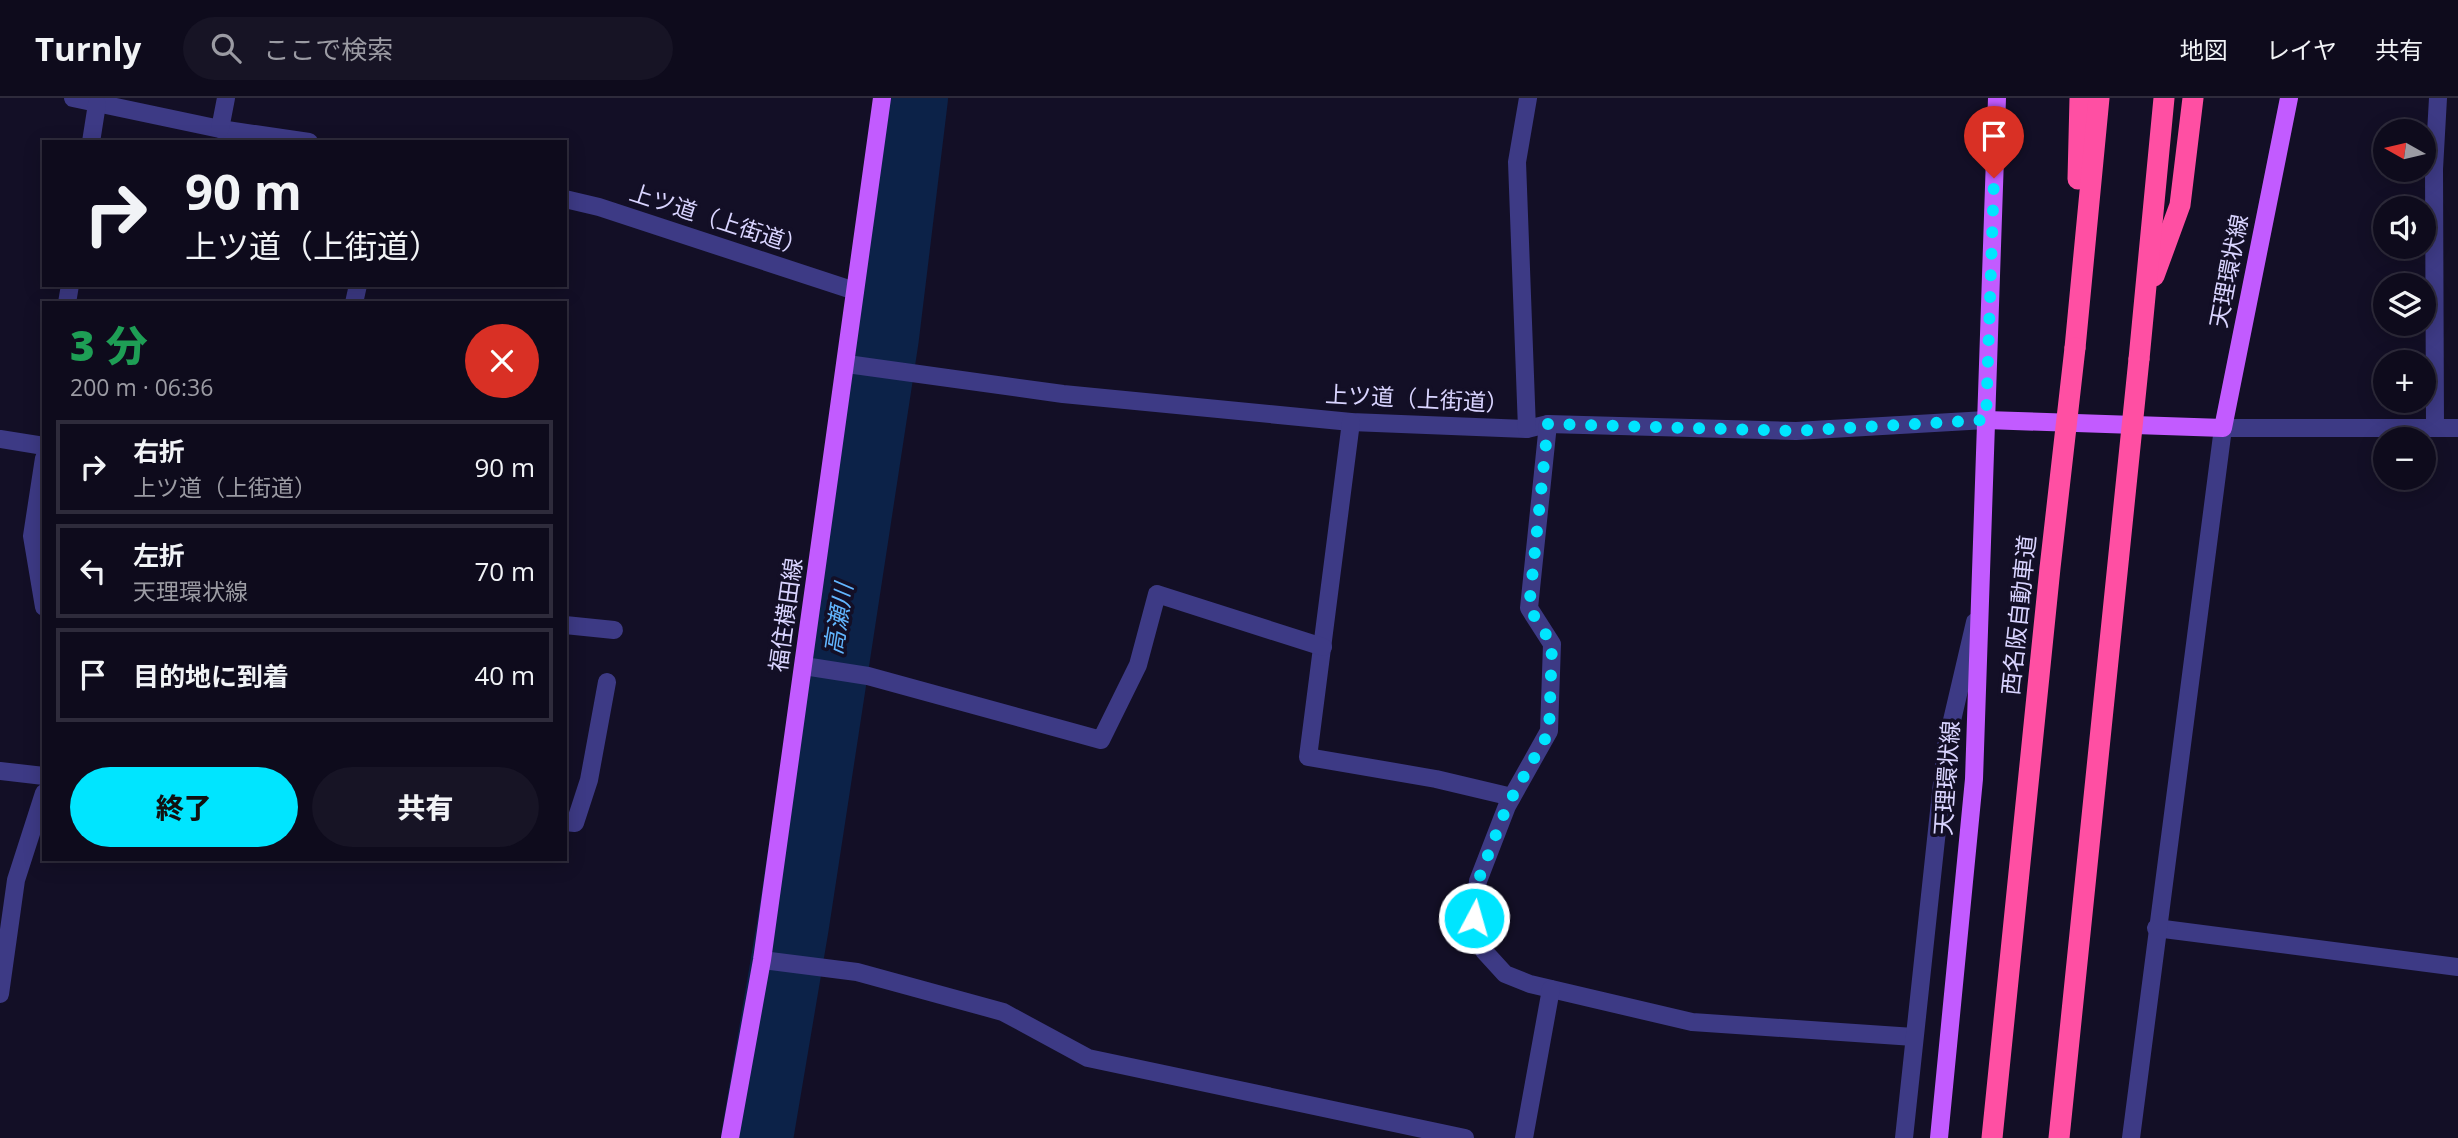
<!DOCTYPE html>
<html lang="ja">
<meta charset="utf-8">
<style>
body{margin:0;font-family:"Open Sans","Noto Sans JP",sans-serif;background:#171425;color:#f1f3f6;height:100vh;display:flex;flex-direction:column;font-size:26px;white-space:nowrap}
*{box-sizing:border-box;margin:0}
p{font-size:23px;color:#9b9ba3}
.icon{flex:none;width:38px;height:38px;fill:none;stroke:currentColor;stroke-width:2;stroke-linecap:round;stroke-linejoin:round}
.map{position:relative;flex:1;overflow:hidden}
.panel{position:absolute;left:42px;top:203px;width:525px;height:560px;display:flex;flex-direction:column;background:#0e0b1c;border-radius:0px;box-shadow:0 4px 18px #0003,0 0 0 2px #2e2b3b}
.panel>*{flex:none}
.hud{position:absolute;left:42px;top:42px;width:525px;height:147px;border-radius:0px;box-shadow:0 4px 18px #0003,0 0 0 2px #2e2b3b;background:#0e0b1c;color:#f1f3f6;overflow:hidden}
.needle{width:46px;rotate:278deg}
.controls{position:absolute;left:2373px;top:21px;display:grid;gap:14px}
.controls a{display:grid;place-items:center;width:63px;height:63px;border-radius:50%;background:#0e0b1c;box-shadow:0 4px 18px #0003,0 0 0 2px #2e2b3b;font-size:35px}
.pin{position:absolute;display:grid;place-items:center;width:60px;height:60px;color:#fff;margin:-72px -30px;border-radius:50% 50% 50% 0;rotate:-45deg;box-shadow:0 0 7px #0007}
.pin .icon{rotate:45deg}
.me{position:absolute;width:77px;margin:-38px;rotate:6deg;stroke-linejoin:round;filter:drop-shadow(0 0 5px #0008)}
.turn{display:flex;align-items:center;gap:24px;height:147px;padding:0 28px;font-size:32px}
.turn .icon{width:91px;height:91px;stroke-width:2.5}
.turn b{display:block;font-size:49px;line-height:60px}
.round{display:grid;place-items:center;flex:none;width:74px;height:74px;border-radius:37px;background:#171425}
.summary{display:flex;align-items:center;justify-content:space-between;height:119px;padding:0 28px}
h1{font-size:42px;font-weight:800;line-height:52px;color:#1e9e55}
.action{display:flex;gap:14px;margin-top:auto;padding:14px 28px}
.action a{flex:1;height:80px;border-radius:42px;background:#00e5ff;color:#111;font-size:28px;font-weight:800;line-height:80px;text-align:center}
.action a+a{background:#171425;color:#f1f3f6}
ul{padding:0;list-style:none}
li{display:flex;align-items:center;gap:21px;height:94px;margin:0 14px 10px;padding:0 14px;border:4px solid #2e2b3b;border-radius:0px}
li div{flex:1}
li b{display:block;font-size:26px}
li em{font-style:normal}
header{display:flex;align-items:center;gap:42px;box-sizing:border-box;height:98px;padding:0 35px;background:#0e0b1c;border-bottom:2px solid #2e2b3b}
header strong{font-size:33px}
nav{display:flex;gap:38px;margin-inline-start:auto;font-size:24px}
.search{width:490px;height:63px;background:#171425;display:flex;align-items:center;gap:18px;box-sizing:border-box;padding:0 24px;border-radius:38px;color:#9b9ba3;font-size:26px}
.map>svg:first-child{display:block}
.lines{fill:none;stroke-linecap:round;stroke-linejoin:round}
.river{stroke:#0c2248;stroke-width:72}
.minor{stroke:#3d3a85;stroke-width:18}
.major{stroke:#c25bff;stroke-width:18}
.highway{stroke:#ff4fa3;stroke-width:21}
.highway-bridge{stroke:#ff4fa3;stroke-width:21}
.route{stroke:#00e5ff;stroke-width:12;stroke-dasharray:0 21.6}
.labels{text-anchor:middle;stroke-width:7;stroke-linejoin:round;paint-order:stroke}
.street-label{font-size:23px;fill:#d9d4ff;stroke:#130f26}
.water-label{font-size:24px;font-style:italic;fill:#62b6ff;stroke:#130f26}
</style>
<header>
<strong>Turnly</strong>
<div class="search"><svg class="icon" aria-label="search" viewBox="0 0 24 24"><circle cx="10" cy="10" r="6"/><path d="M15 15l6 6"/></svg>ここで検索</div>
<nav><a>地図</a><a>レイヤ</a><a>共有</a></nav>
</header>
<div class="map">
<svg width="2458" height="1040" viewBox="0 0 2458 1040">
<rect width="100%" height="100%" fill="#130f26"/>
<g class="lines">
<path class="river" d="M757,1040L793,827L883,239L912,0"/>
<g class="minor">
<path d="M73,0L220,31L309,44"/>
<path d="M220,31L226,0"/>
<path d="M91,44L97,6"/>
<path d="M565,101L599,109L855,193"/>
<path d="M67,205L70,187"/>
<path d="M354,205L358,187"/>
<path d="M847,266L1063,296L1351,324L1527,331L1548,326L1796,333L1986,322"/>
<path d="M1351,324L1308,659L1436,681L1512,699"/>
<path d="M1548,326L1529,510L1552,546L1549,633L1507,708L1478,783L1474,820L1484,853L1505,876L1530,886L1692,924L1914,939"/>
<path d="M2435,330L2434,71L2438,0"/>
<path d="M1527,331L1517,64L1528,0"/>
<path d="M0,341L44,348"/>
<path d="M44,360L32,438L44,509"/>
<path d="M565,527L614,532"/>
<path d="M804,568L868,578L1101,642L1138,567L1157,496L1323,549"/>
<path d="M0,673L44,678"/>
<path d="M565,724L575,725L589,682L607,584"/>
<path d="M2156,830L2458,869"/>
<path d="M762,862L857,874L1003,914L1088,960L1465,1040"/>
<path d="M0,896L16,782L44,695"/>
<path d="M1524,1040L1551,891"/>
<path d="M1904,1040L1946,648L1975,524"/>
<path d="M2131,1040L2223,330H2458"/>
</g>
<g class="major">
<path d="M1986,322L2223,330L2289,0"/>
<path d="M730,1040L762,862L882,0"/>
<path d="M1939,1040L1974,681L1997,0"/>
</g>
<g class="highway">
<path d="M2078,81L2080,0"/>
<path d="M2154,178L2180,107L2193,0"/>
<path d="M2075,250L2099,0"/>
<path d="M2139,261L2164,0"/>
</g>
<g class="highway-bridge">
<path d="M1992,1040L2050,470L2075,250"/>
<path d="M2059,1040L2139,261"/>
</g>
</g>
<g class="lines">
<path class="route" d="M1474,820L1478,783L1507,708L1549,634L1552,546L1529,510L1548,326L1796,333L1986,322L1994,80"/>
</g>
<g class="labels">
<g class="street-label">
<text transform="translate(718 122) rotate(18)" y="8">上ツ道（上街道）</text>
<text transform="translate(2229 173) rotate(-79)" y="8">天理環状線</text>
<text transform="translate(1417 301) rotate(3)" y="8">上ツ道（上街道）</text>
<text transform="translate(786 517) rotate(-82)" y="8">福住横田線</text>
<text transform="translate(2019 517) rotate(-84)" y="8">西名阪自動車道</text>
<text transform="translate(1947 680) rotate(-86)" y="8">天理環状線</text>
</g>
<g class="water-label">
<text transform="translate(839 521) rotate(-81)" y="8">高瀬川</text>
</g>
</g>
</svg>
<div class="controls">
<a><svg class="needle" viewBox="-14 -14 28 28"><path d="M0-13l5 13h-10z" fill="#e53935"/><path d="M0 13l5-13h-10z" fill="#9b9ba3"/></svg></a>
<a><svg class="icon" aria-label="sound" viewBox="0 0 24 24"><path d="M4 9h4l5-4v14l-5-4H4zM17 9q2 3 0 6"/></svg></a>
<a><svg class="icon" aria-label="layers" viewBox="0 0 24 24"><path d="M12 4l9 5-9 5-9-5zM3 14l9 5 9-5"/></svg></a>
<a>+</a>
<a>−</a>
</div>
<div class="pin" style="left:1994px;top:80px;background:#d93025"><svg class="icon" aria-label="arrive" viewBox="0 0 24 24"><path d="M6 21V4h12l-3 4 3 4H6"/></svg></div>
<svg class="me" style="left:1474px;top:820px" viewBox="-20 -20 40 40"><circle r="17" fill="#00e5ff" stroke="#fff" stroke-width="3"/><path d="M0-11L8 9 0 5-8 9z" fill="#fff"/></svg>
<div class="hud">
<div class="turn"><svg class="icon" aria-label="right" viewBox="0 0 24 24"><path d="M7 20v-9h11M14 6l5 5-5 5"/></svg><div><b>90 m</b>上ツ道（上街道）</div></div>
</div>
<section class="panel">
<div class="summary"><div><h1>3 分</h1><p>200 m · 06:36</p></div><a class="round" style="background:#d93025;color:#fff"><svg class="icon" aria-label="close" viewBox="0 0 24 24"><path d="M6 6l12 12M18 6L6 18"/></svg></a></div>
<ul>
<li><svg class="icon" aria-label="right" viewBox="0 0 24 24"><path d="M7 20v-9h11M14 6l5 5-5 5"/></svg><div><b>右折</b><p>上ツ道（上街道）</p></div><em>90 m</em></li>
<li><svg class="icon" aria-label="left" viewBox="0 0 24 24"><path d="M17 20v-9H6M10 6l-5 5 5 5"/></svg><div><b>左折</b><p>天理環状線</p></div><em>70 m</em></li>
<li><svg class="icon" aria-label="arrive" viewBox="0 0 24 24"><path d="M6 21V4h12l-3 4 3 4H6"/></svg><div><b>目的地に到着</b></div><em>40 m</em></li>
</ul>
<div class="action"><a>終了</a><a>共有</a></div>
</section>
</div>
